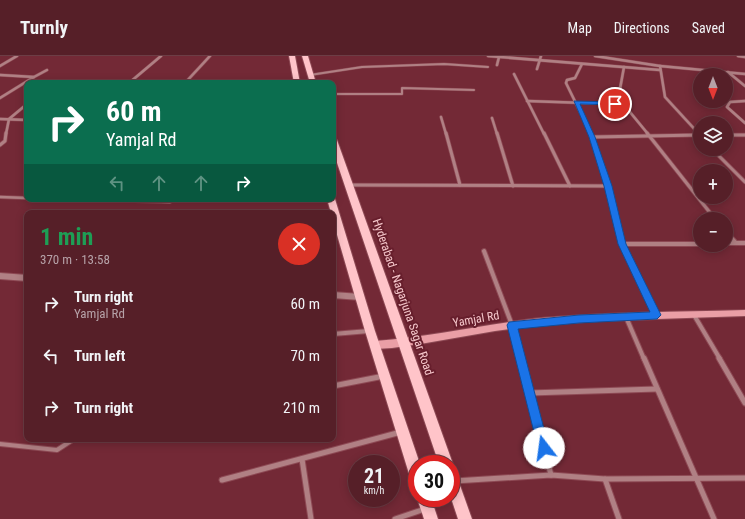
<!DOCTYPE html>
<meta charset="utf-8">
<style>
body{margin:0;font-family:"Roboto Condensed",sans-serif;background:#5c2730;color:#f1f3f6;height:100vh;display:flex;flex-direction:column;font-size:15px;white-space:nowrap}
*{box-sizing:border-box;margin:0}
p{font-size:13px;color:#b6a2a8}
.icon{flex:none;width:22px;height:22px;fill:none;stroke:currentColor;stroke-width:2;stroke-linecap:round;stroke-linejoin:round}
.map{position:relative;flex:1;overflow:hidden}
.panel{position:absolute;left:24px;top:154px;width:312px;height:232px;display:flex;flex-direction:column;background:#561f28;border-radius:8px;box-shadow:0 2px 10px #0003,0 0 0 1px #6c3d45}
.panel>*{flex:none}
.hud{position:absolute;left:24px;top:24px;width:312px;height:122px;border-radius:8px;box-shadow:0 2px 10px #0003,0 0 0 1px #6c3d45;background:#0b6e4f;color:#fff;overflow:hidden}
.needle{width:26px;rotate:180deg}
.buttons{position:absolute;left:693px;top:12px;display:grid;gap:8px}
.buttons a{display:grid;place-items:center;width:40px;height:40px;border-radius:50%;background:#561f28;box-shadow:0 2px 10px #0003,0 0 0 1px #6c3d45;font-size:20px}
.speed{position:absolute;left:348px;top:399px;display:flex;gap:8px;font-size:20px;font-weight:700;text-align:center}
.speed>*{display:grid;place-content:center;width:52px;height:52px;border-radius:50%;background:#561f28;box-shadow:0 2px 10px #0003,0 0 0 1px #6c3d45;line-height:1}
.speed small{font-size:10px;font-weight:400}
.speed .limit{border:6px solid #d22;background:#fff;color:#111}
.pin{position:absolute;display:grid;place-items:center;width:34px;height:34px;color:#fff;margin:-17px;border:2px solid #fff;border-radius:50%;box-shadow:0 1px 4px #0007}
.me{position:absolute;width:44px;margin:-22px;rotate:345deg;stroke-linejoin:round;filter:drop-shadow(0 0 3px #0008)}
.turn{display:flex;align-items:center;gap:14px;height:84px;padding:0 16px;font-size:18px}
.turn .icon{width:52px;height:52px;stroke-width:2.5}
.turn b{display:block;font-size:28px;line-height:34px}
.lanes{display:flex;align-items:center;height:38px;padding:0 16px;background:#0003;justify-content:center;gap:20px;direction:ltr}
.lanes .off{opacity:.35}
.round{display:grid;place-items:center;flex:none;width:42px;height:42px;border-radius:21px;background:#5c2730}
.summary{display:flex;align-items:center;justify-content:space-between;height:68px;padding:0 16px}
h1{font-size:24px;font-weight:700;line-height:30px;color:#1e9e55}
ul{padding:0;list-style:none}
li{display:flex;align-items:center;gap:12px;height:52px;padding:0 16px}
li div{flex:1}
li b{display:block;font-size:15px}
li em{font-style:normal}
header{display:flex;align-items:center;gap:24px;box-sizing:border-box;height:56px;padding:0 20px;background:#561f28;border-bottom:1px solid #6c3d45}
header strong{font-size:19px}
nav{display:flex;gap:22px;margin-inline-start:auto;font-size:14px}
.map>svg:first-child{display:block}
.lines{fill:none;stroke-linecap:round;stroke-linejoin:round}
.service-far2-casing{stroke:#8d4954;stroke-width:3}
.service-far1-casing{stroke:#8d4954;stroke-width:4}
.service-casing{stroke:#8d4954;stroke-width:6}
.minor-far3-casing{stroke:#8d4954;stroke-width:3.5}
.minor-far2-casing{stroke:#8d4954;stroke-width:4.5}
.minor-far1-casing{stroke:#8d4954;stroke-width:6}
.minor-casing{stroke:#8d4954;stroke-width:7}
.tertiary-casing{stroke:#8d4954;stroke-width:2}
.secondary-casing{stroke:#8d4954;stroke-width:2}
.primary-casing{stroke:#8d4954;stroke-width:2}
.service-far2{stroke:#b08084;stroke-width:2}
.service-far1{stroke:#b08084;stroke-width:2.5}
.service{stroke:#b08084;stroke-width:4}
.minor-far3{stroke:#b08084;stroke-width:2.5}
.minor-far2{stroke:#b08084;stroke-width:3}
.minor-far1{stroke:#b08084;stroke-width:4}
.minor{stroke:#b08084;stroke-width:5}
.tertiary{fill:#b08084;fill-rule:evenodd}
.secondary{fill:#ea9fa6;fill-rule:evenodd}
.primary{fill:#ffc4c9;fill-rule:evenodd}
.route{fill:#1a73e8;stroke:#114b97}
.labels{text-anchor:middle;stroke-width:4;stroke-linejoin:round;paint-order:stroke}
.street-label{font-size:12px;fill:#f5c7cb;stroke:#671e2c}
</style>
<header>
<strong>Turnly</strong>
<nav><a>Map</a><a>Directions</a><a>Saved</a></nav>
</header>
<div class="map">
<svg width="745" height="463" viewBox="0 0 745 463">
<rect width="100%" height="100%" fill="#732936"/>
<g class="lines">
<defs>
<g id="service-far2">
<path d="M310,19L362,11L444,8L488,11"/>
<path d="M333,38H402V32L474,34"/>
</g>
<g id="service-far1">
<path d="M0,141L27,142"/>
<path d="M63,143L170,146"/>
</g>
<path id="service" d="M0,388L57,394L74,383"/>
<g id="minor-far3">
<path d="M488,0L660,14"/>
<path d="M595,0L660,10L665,41L699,78"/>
<path d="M738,0L745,1"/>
<path d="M582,8L575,22L567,24L566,27L591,78"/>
<path d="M497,9L499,1"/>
<path d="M0,10L17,0"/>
<path d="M660,10L745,18"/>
<path d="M537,13L541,0"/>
<path d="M728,16L745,30"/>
<path d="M514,18L544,78"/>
<path d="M0,19L34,21L0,42"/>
<path d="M34,21L47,14"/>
<path d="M129,27L161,0"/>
<path d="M185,27L210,0"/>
<path d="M527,45L615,48L625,50L648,78"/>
<path d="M745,45L730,46L727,51L745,67"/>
<path d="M621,49L612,33H620L624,11"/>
<path d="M441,61L446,78"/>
<path d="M492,62L497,78"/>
<path d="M0,63L27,64"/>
<path d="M6,78L9,63L27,48"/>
</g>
<g id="minor-far2">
<path d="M446,77L460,129"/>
<path d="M497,77L513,130"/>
<path d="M544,77L570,130"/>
<path d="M590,77L608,130L619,177"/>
<path d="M647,77L715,163"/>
<path d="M698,77L700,80"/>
<path d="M726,79H745"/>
<path d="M592,81L700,79"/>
<path d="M0,89L5,85L6,77"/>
<path d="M712,93L745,126"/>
<path d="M348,129L608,130"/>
<path d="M726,176L727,177"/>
</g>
<g id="minor-far1">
<path d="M619,176L622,188L657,259"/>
<path d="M726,176L736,187"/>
<path d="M726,187H745"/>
<path d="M622,188H700"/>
<path d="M484,195L512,269L521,303"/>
<path d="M694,259L720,303"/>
<path d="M626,261L644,303"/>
<path d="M333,278L369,275"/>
</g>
<g id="minor">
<path d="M521,302L551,419"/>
<path d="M644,302L714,463"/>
<path d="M719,302L745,347"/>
<path d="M333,330L384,320"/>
<path d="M529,337L657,333"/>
<path d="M302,403L311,463"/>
<path d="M605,423L619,463"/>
<path d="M222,424L401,376"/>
<path d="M454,425L551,419L605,423L745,422"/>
<path d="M395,463L425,453"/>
</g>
<g id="tertiary">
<path d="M0,217L27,219V225L0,223Z"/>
<path d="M333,236L360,238L363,239L364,241L363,243L360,244L333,242Z"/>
</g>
<path id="secondary" d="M745,254V260L599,265L541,269L495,275L426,287L392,292L375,293L372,292L371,289L372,286L375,285C431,281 485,268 541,262C609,256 677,256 745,254Z"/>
<g id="primary">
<path d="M289,0H295L300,27H294Z"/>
<path d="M302,0H308L316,27H310Z"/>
<path d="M333,82L337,84L453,408L451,412V408H439L333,95Z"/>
<path d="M333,141L335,143L375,275L420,408H417V428L412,426L410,421L365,275L333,165V157H331L327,143H333Z"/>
<path d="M451,416L456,418L472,463H458L451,442Z"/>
<path d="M417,442H431L438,463H424Z"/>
</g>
</defs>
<use href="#service-far2" class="service-far2-casing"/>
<use href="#service-far1" class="service-far1-casing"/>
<use href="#service" class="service-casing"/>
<use href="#minor-far3" class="minor-far3-casing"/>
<use href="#minor-far2" class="minor-far2-casing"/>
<use href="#minor-far1" class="minor-far1-casing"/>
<use href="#minor" class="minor-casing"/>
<use href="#tertiary" class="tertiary-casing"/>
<use href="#secondary" class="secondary-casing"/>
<use href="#primary" class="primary-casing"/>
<use href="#service-far2" class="service-far2"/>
<use href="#service-far1" class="service-far1"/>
<use href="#service" class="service"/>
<use href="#minor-far3" class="minor-far3"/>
<use href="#minor-far2" class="minor-far2"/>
<use href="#minor-far1" class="minor-far1"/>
<use href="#minor" class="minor"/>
<use href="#tertiary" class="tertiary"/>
<use href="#secondary" class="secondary"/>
<use href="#primary" class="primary"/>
</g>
<path class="route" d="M574,45L615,46L618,48L615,49L580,48L595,81L612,130L626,188L661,259L657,263L579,267L518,273L549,392L548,396L544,397L539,396L538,392L507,269L509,266L579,259L650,256L618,188L604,130L589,81Z"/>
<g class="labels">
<g class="street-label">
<text transform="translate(403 241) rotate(71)" y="4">Hyderabad - Nagarjuna Sagar Road</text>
<text transform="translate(476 263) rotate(-10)" y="4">Yamjal Rd</text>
</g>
</g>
</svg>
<div class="buttons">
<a><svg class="needle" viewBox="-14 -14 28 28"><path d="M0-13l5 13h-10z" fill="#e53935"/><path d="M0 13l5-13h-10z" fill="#b6a2a8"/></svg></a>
<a><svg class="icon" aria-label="layers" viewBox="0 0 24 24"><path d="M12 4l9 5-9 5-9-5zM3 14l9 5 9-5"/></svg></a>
<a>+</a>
<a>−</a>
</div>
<div class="speed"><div>21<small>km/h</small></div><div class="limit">30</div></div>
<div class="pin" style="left:615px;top:48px;background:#d93025"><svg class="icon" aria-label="arrive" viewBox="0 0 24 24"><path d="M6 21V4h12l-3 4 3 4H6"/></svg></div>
<svg class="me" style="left:544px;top:392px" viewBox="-20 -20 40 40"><circle r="19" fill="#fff"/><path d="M0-13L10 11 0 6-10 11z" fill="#1a73e8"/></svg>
<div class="hud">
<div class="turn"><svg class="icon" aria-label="right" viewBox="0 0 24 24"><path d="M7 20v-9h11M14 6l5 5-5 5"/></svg><div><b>60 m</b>Yamjal Rd</div></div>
<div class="lanes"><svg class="icon off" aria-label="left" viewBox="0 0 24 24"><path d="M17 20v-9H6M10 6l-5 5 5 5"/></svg><svg class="icon off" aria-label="ahead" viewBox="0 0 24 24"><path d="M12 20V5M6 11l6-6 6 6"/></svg><svg class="icon off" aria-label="ahead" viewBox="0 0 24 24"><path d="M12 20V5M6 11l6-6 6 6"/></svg><svg class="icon" aria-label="right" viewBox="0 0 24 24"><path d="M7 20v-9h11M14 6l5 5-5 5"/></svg></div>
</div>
<section class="panel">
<div class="summary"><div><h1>1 min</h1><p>370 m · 13:58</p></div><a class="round" style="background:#d93025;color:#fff"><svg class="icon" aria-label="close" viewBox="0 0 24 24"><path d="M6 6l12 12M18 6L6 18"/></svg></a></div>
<ul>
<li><svg class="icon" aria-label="right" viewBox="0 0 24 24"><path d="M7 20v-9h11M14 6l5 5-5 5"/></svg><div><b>Turn right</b><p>Yamjal Rd</p></div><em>60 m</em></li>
<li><svg class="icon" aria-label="left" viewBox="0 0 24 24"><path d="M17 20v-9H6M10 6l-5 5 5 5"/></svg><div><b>Turn left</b></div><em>70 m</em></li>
<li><svg class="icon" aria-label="right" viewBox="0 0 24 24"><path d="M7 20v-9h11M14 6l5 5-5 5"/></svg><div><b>Turn right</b></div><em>210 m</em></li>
</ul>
</section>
</div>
